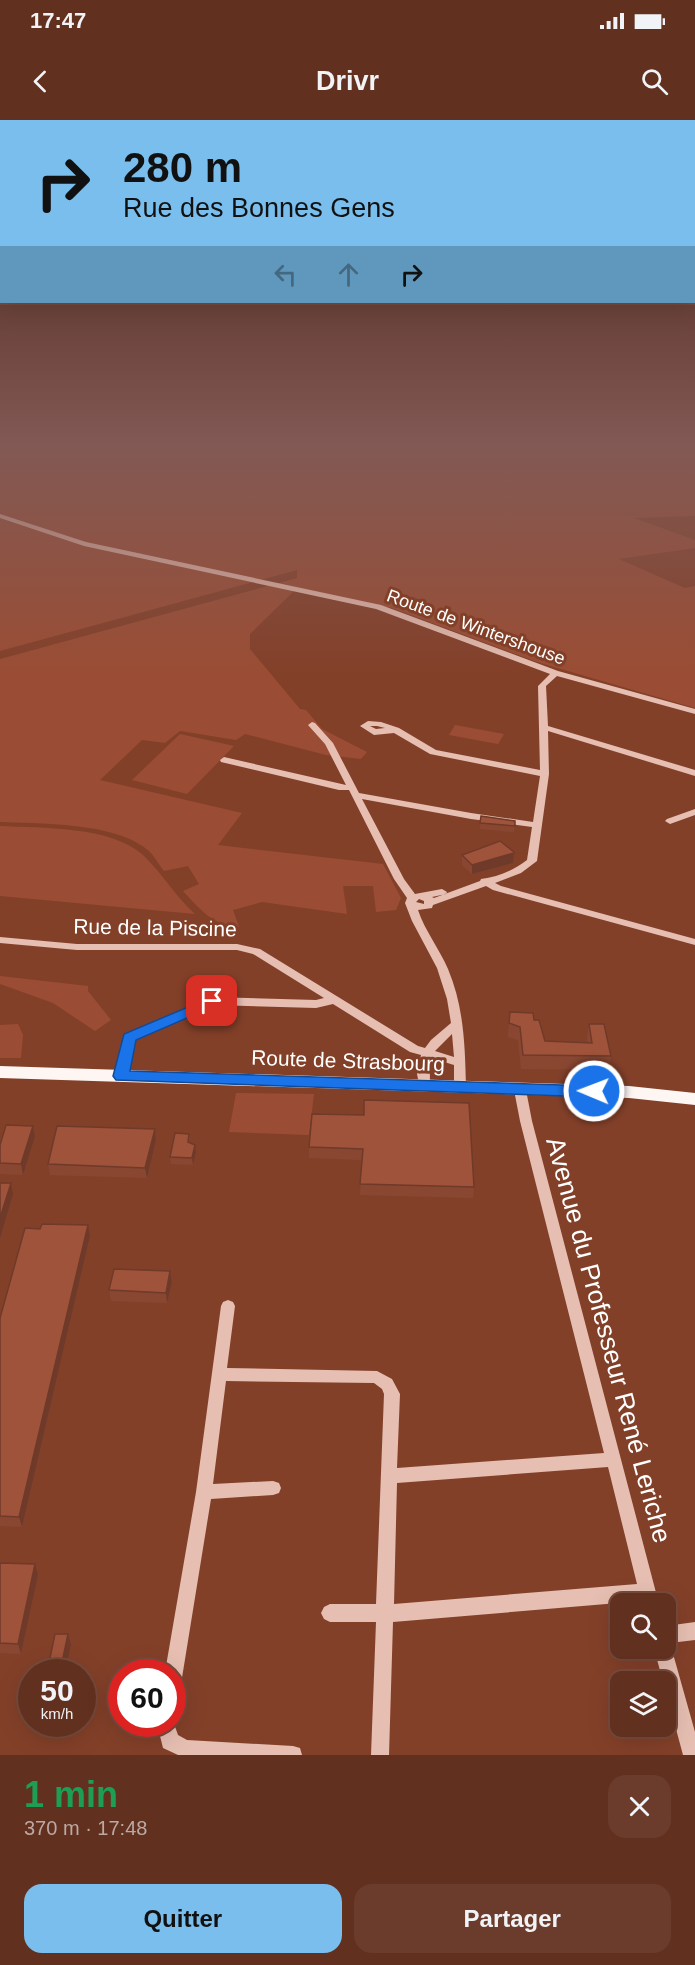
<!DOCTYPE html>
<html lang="fr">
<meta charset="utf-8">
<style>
body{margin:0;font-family:Arial,sans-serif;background:#6b3c2c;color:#f1f3f6;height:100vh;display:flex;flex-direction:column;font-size:22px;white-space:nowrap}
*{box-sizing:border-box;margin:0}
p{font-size:20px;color:#bba9a4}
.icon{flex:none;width:33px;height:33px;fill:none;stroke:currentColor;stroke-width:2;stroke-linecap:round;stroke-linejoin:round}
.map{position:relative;height:1635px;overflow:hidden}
.sheet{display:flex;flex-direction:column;background:#62301f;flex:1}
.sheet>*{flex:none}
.hud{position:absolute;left:0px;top:0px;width:696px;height:183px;box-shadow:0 6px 24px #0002,0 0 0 2px #764b3d;background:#79beed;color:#111;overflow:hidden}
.buttons{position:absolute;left:610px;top:1473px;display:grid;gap:12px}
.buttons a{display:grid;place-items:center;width:66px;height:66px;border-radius:12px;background:#62301f;box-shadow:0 6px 24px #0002,0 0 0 2px #764b3d;font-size:30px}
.speed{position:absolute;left:18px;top:1539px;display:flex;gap:12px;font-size:30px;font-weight:700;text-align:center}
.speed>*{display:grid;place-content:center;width:78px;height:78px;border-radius:50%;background:#62301f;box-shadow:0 6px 24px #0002,0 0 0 2px #764b3d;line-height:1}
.speed small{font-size:15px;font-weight:400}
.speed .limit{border:9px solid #d22;background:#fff;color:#111}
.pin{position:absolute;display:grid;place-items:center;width:51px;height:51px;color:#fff;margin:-26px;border-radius:12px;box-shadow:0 3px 9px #0006}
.me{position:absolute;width:66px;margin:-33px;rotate:271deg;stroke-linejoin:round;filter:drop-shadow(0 0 4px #0008)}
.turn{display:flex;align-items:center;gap:21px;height:126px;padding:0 24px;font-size:27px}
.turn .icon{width:78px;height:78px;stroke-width:2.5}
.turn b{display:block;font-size:42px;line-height:51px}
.lanes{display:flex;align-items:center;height:57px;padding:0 24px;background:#0003;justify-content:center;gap:30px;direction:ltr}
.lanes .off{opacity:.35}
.round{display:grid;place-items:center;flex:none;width:63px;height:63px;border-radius:18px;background:#6b3c2c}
.head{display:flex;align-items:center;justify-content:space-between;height:102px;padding:0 24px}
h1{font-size:36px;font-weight:600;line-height:45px;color:#1e9e55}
.button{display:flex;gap:12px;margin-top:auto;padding:12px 24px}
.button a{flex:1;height:69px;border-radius:18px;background:#79beed;color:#111;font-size:24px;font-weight:600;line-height:69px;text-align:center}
.button a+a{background:#6b3c2c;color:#f1f3f6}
.status{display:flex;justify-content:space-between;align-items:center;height:42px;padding:0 30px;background:#62301f;direction:ltr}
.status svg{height:16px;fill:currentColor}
header{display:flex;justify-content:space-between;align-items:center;height:78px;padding:0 24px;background:#62301f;font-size:27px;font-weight:600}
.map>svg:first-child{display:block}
.green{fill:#9a4d34}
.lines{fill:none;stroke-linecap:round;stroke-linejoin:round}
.minor{fill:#e6bfb2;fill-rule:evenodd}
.major{fill:#fdf6f3;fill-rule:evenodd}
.wall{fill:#894732}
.shaded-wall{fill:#6f3a29}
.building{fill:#9f533a;stroke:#6f3a29;stroke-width:1.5}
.route{fill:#1a73e8;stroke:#114b97;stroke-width:1.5}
.labels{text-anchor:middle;stroke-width:6;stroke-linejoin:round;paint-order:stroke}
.far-street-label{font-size:18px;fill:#fff;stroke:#834029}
.street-label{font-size:21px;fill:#fff;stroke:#834029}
.near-street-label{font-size:26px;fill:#fff;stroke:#834029}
</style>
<div class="status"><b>17:47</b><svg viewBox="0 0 49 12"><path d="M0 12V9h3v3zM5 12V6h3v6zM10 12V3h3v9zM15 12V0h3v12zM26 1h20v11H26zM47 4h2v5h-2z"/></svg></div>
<header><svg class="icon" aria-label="back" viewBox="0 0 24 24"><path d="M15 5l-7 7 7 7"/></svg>Drivr<svg class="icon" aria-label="search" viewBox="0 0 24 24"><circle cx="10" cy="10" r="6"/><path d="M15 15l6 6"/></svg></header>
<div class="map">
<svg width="695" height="1635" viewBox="0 0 695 1635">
<rect width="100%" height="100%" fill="#834029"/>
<g class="green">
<path d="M0,324H695V396L634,398L695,420V428L619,439L685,468L695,466V588L537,542L392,488L295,470L250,514V529L300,589L306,590L322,609L367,632L361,639L326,635L245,614L236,620L180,611L165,623L142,620L100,660L242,693L218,725L383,744L401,778L396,790L376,792L373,766H343L347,794L262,782L233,790L239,807C214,807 199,788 183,771L199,764L188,746L164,751C159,745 155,737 150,732C119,702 41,704 0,702V539L297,458V450L0,531Z"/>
<path d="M455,605L504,614L498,624L449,615Z"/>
<path d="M180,614L234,626L187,674L132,660Z"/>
<path d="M0,706C41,708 111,706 143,735C162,753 175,776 195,794L0,776Z"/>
<path d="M0,856L88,866V871L111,900L95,911L53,883L0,864Z"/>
<path d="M18,904L23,915L21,938H0V905Z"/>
<path d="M236,973L314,974L309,1015L229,1012Z"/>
</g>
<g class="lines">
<g class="minor">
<path d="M0,394L86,422L381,485L558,551L695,589V594L557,556L546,566L548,606L695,650V656L548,611L549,654L537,741L521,753L495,763L501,766L695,819V825L493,770L486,766L433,785L432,788L418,790C425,811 439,828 448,849C464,887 465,926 466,967L464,970H456L454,967V945L431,938C428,948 432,960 428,969H420L417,954L421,935L410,932L333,884L316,888L213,885L135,919L127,956L125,959H117L115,956L126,914L212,877L316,880L324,878L253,834L237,830H77L0,823V817L77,824H237L260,829L418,926L425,928L431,920L451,903L447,879L437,848L412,801L405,783L407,778L394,759L349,670H339L221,642L220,640L224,637L346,665L325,624L308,605L312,602L315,603L333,623L359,673L471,693L533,702L540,656L430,634L394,613L374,615L360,606L368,601L381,602L399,608L436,630L540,650L538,566L550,554L376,489L84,426L0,398ZM370,606H377L385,608L376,609ZM362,679L471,699L532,707L527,740C514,750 498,757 481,759L480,761L434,778L432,777L446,774L447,772L442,769L415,774L404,759ZM419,779L424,781V784L416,782ZM452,914L454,937L435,931Z"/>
<path d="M695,689V695L670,704L665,701L667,699Z"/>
<path d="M520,966L524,967L526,970L532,1001L659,1484H642V1481L393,1502L389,1635H371L376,1502H330L324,1499L321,1493L324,1487L330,1484H376L384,1274L382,1269L374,1263L226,1261L213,1364L273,1361L279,1363L281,1368L279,1373L273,1375L211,1379L181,1564L178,1570L172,1573V1552H165L196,1372L221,1186L223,1182L228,1180L233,1182L235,1186L227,1248L377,1251L392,1259L400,1274L397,1348L604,1333L520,1001L514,970L516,967ZM608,1347L637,1464L394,1484L397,1363Z"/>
<path d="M695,1502V1520L670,1523L695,1612V1635H683L666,1572V1562H663L654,1528H666V1506Z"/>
<path d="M172,1598L178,1615L187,1620L293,1626L300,1628L302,1635H178L163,1628L157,1604H172Z"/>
</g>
<path class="major" d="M0,946L629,966L695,973V985L629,978L0,958Z"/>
</g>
<g class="wall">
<path d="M481,696L515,701L514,712L480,709Z"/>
<path d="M514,733L513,743L472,754L462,745V735Z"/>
<path d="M510,892L534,900L545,921L588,922L587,918L589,904L611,936L609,950L521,949L518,920L508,917Z"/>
<path d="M364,995L474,1067L473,1078L360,1075L362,1040L309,1038V1027Z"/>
<path d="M33,1006L35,1016L23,1055L0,1054V1025Z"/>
<path d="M155,1009L156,1020L147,1058L50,1055L48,1044Z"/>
<path d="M189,1014L190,1023L195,1025L196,1032L193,1045L171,1044L170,1037Z"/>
<path d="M90,1116L22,1407L0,1406V1198Z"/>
<path d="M170,1151L172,1162L167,1183L111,1181L109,1170Z"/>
<path d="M0,1443L38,1455L21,1534L0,1533Z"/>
</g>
<g class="shaded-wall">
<path d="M514,733L513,743L472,754V745Z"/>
<path d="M33,1006L35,1016L23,1055L21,1044Z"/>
<path d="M155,1009L156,1020L147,1058L145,1048Z"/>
<path d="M195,1025L196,1032L193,1045L192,1038Z"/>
<path d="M11,1063L13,1074L0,1118V1098Z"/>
<path d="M88,1105L90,1116L22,1407L19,1397Z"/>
<path d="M170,1151L172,1162L167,1183L166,1173Z"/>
<path d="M35,1444L38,1455L21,1534L18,1524Z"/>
<path d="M68,1514L71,1524L65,1552H60Z"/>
</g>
<g class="building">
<path d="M481,696L515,701V706L480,703Z"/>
<path d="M500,721L514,732V733L472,745L462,735Z"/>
<path d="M510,892L533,893L534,900H539L545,921L592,923L589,904H604L611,936L523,935L520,907L509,903Z"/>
<path d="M364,980L469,983L474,1067L360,1064L363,1029L309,1027L312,994L364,995Z"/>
<path d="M6,1005L33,1006L21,1044L0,1043V1025Z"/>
<path d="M57,1006L155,1009L145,1048L48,1044Z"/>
<path d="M175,1013L189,1014L188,1022L195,1025L192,1038L170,1037Z"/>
<path d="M0,1063H11L0,1098Z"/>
<path d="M42,1104L88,1105L19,1397L0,1396V1198L25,1108L40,1109Z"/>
<path d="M114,1149L170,1151L166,1173L109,1170Z"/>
<path d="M0,1443L35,1444L18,1524L0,1523Z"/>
<path d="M55,1514H68L60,1552H47Z"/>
</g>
<linearGradient id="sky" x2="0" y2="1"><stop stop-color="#482317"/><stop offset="0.59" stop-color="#825954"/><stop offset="1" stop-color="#825954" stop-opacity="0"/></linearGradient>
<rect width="695" height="553" fill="url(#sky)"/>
<path class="route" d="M212,877L217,878L219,881L217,885L136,920L130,951L594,966L602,971L594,977L116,960L113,956L124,914Z"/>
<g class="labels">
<g class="far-street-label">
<text transform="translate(476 507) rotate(20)" y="6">Route de Wintershouse</text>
</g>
<g class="street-label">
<text transform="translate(155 808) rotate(1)" y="7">Rue de la Piscine</text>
<text transform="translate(348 941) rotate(2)" y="7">Route de Strasbourg</text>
</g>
<g class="near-street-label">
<text transform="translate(609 1220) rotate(75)" y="9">Avenue du Professeur René Leriche</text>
</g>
</g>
</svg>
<div class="buttons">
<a><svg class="icon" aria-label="search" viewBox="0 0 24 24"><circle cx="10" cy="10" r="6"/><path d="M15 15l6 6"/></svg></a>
<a><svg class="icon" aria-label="layers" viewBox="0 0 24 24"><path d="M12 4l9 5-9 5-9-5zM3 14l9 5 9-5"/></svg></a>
</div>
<div class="speed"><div>50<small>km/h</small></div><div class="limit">60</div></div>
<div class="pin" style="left:212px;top:881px;background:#d93025"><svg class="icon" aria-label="arrive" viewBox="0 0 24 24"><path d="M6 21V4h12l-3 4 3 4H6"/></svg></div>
<svg class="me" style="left:594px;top:971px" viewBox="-20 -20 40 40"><circle r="17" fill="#1a73e8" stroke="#fff" stroke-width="3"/><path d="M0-11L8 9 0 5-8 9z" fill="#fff"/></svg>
<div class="hud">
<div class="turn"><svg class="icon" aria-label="right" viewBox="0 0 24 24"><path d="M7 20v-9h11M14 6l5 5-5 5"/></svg><div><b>280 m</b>Rue des Bonnes Gens</div></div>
<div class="lanes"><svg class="icon off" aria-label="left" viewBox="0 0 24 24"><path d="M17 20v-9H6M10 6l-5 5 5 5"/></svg><svg class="icon off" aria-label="ahead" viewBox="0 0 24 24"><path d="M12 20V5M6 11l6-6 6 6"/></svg><svg class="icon" aria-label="right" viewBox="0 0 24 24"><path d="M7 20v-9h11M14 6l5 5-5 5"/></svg></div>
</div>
</div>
<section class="sheet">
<div class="head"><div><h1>1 min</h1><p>370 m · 17:48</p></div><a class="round"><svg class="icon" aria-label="close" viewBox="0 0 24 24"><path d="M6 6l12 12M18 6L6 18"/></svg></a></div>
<div class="button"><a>Quitter</a><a>Partager</a></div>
</section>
